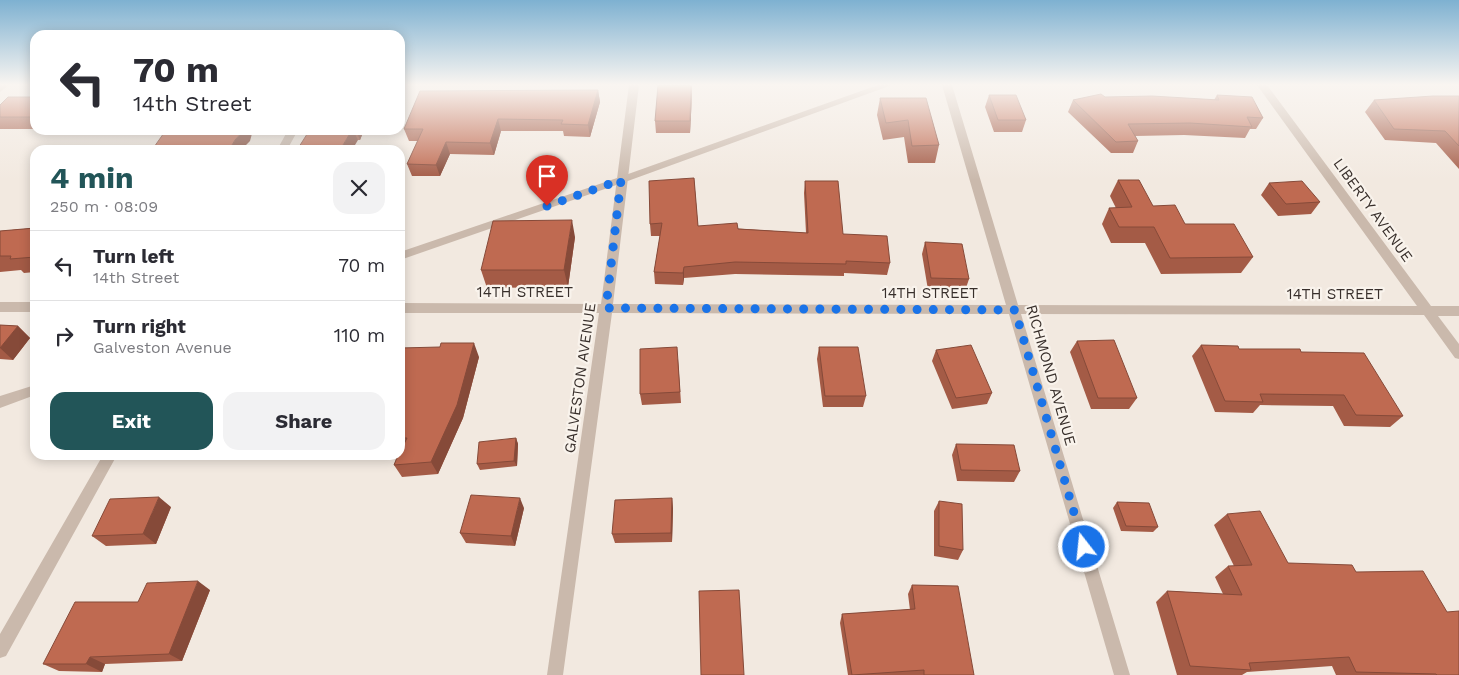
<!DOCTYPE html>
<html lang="en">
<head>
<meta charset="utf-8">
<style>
	body { margin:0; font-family:"Work Sans",sans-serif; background:#f2f2f3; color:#2b2b33; height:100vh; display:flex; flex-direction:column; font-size:19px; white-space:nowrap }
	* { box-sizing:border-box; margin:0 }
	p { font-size:16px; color:#7c7c81 }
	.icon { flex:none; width:28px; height:28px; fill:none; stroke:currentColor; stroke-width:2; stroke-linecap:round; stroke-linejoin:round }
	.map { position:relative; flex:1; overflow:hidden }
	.drawer { position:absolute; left:30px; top:145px; width:375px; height:315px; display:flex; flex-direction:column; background:#fff; border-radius:15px; box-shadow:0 2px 12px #0003 }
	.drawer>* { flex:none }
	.banner { position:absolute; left:30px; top:30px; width:375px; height:105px; border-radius:15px; box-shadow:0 2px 12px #0003; background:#fff; color:#2b2b33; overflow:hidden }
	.pin { position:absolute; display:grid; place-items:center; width:42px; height:42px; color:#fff; margin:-51px -21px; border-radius:50% 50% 50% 0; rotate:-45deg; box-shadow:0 0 5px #0007 }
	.pin .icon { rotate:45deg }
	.me { position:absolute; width:55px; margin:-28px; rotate:344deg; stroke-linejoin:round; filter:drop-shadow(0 0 4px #0008) }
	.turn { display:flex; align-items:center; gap:18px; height:105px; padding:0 20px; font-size:22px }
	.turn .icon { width:65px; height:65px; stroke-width:2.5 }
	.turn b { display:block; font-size:35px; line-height:42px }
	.round { display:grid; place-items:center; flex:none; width:52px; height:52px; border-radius:15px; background:#f2f2f3 }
	.headline { display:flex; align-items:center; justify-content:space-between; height:85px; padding:0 20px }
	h1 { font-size:30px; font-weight:700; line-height:38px; color:#225558 }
	.primary-button { display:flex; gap:10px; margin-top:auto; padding:10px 20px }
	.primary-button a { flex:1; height:58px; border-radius:15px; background:#225558; color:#fff; font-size:20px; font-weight:700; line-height:58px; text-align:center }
	.primary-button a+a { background:#f2f2f3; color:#2b2b33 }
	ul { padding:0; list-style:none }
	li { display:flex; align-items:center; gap:15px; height:70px; padding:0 20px; border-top:1px solid #e1e1e2 }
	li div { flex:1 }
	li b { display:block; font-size:19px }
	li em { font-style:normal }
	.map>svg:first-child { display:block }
</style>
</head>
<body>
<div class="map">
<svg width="1459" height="675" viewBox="0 0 1459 675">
	<rect width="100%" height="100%" fill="#f2e9e0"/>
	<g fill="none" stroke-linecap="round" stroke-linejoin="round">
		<path fill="#cab9ac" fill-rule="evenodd" d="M0,85H9L0,92Z
			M629,85H639L613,304L1006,305L942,85H952L1018,305L1417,306L1257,85H1267L1431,306H1459V316H1438L1459,344V359L1455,358L1424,315L1021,314L1130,675H1114L1009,314L612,313L563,675H547L599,313H400V303L601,304Z
			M288,130H298L287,150H277Z
			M0,302H35V312H0Z
			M103,455H117L6,656L0,658V634Z"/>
		<path fill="#cab9ac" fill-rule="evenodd" d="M878,85H892L625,182L400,260V252L617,178Z
			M35,385V395L0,408V396Z"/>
	</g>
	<path fill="#a45b46" d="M692,85V96L690,133H656L655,121Z
		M598,90L600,102L590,137L564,136L563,131H501L494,155L450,154L440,176H412L407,164L418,141H409L404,129Z
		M989,95L1026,120L1022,132H994L985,107Z
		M1217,95L1263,118L1256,129H1250L1245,138L1184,135L1135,136L1138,141L1133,153H1111L1068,112L1073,100L1105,97L1214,100Z
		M1459,96V169L1436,143L1385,140L1365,112L1374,100Z
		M35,97V129H0V117Z
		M880,98L939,145L935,163H908L904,137L883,140L877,115Z
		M325,130H364L360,140H358L325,131Z
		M694,178L698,226L806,233L804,193L805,181L843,234L890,263L887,275L844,273V276L735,274L684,278L683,285L655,284L654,272L660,236H651L650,224Z
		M1118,180L1153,206L1185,224L1253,257L1241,273L1161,274L1145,243H1111L1102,224L1109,208H1116L1110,196Z
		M1269,183L1320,202L1311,214L1278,216L1261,195Z
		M35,228V272L24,273L21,270L0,272V231Z
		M575,237L568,287L487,288L481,270Z
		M925,242L969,279L965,291L928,290L922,254Z
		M0,325L18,326L30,338L13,360L0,359Z
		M1077,341L1137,398L1129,409H1091L1070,352Z
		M1201,345L1239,349L1301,352L1403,416L1390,427L1344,426L1333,406L1260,405L1253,413L1215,412L1192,356Z
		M819,347L866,396L863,407H823L817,359Z
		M400,348L479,357L463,418L438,474L402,477L394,465L400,451Z
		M936,350L992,393L987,404L952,409L932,361Z
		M678,359L681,403L642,405L640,394Z
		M516,438L518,444L517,466L480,470L477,464Z
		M956,444L1020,471L1014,482L957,481L952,455Z
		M672,498L673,509L672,542L615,543L612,534Z
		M939,501L963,550L958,560L934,556V511Z
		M1117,502L1158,527L1153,532L1121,531L1113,508Z
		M171,507L156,544L106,546L92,536Z
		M524,508L515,546L466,543L460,533Z
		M1227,514L1288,563L1356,572L1459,675H1336L1332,666L1247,672L1242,675H1177L1156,602L1167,591L1223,594L1215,577L1228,566H1234L1214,525Z
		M912,585L974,675H848L840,623L842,614L910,610L908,594Z
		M210,590L182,661L105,664L102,672L59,671L43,664L138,602Z"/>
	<path fill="#864a39" d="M692,85V96L690,133V121Z
		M598,90L600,102L590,137L588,125Z
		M498,119L501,131L494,155L490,143Z
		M244,130H253L250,141L241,150H229L235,140Z
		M352,130H353L358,140L352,150H340Z
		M356,130H364L360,140Z
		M446,142L450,154L440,176L436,165Z
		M572,220L575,237L568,287L564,270Z
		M684,267V278L683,285V273Z
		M18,326L30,338L13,360L0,348Z
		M474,343L479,357L463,418L438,474L431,462Z
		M516,438L518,444L517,466L514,461Z
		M159,497L171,507L156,544L143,534Z
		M520,498L524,508L515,546L511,536Z
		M672,498L673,509L672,542L671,533Z
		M198,581L210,590L182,661L169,654Z
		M90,657L105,664L102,672L86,664Z"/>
	<path fill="#bf6a51" stroke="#864a39" d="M658,85H691L690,121H655Z
		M598,90L588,125L561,124L563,120L498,119L490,143L446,142L436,165L407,164L423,129H404L420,91Z
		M1101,94L1105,97L1152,96L1219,100L1217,95L1252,97L1263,118L1247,117L1252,127L1190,123L1128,124L1138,141L1116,142L1073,100Z
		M989,95H1016L1026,120H998Z
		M1433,96H1459V146L1445,131L1394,129L1374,100Z
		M8,97H35V117H0V105Z
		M880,98H926L939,145L912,146L908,120L886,123Z
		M166,130H244L235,140L229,150H152Z
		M325,130H352L340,150H297L309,131H325Z
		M694,178L698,226L737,223L738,229L808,233L805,181H838L843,234L887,236L890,263L846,261V264L735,262L684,267L683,273L654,272L662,223L650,224L649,181Z
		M1118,180H1139L1153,206L1175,205L1185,224H1234L1253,257L1170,258L1154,227H1119L1109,208L1132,207Z
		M1302,181L1320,202L1286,204L1269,183Z
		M572,220L564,270H481L493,221Z
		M35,228V257L10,259L11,256H0V231Z
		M925,242L962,244L969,279L931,278Z
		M0,325L18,326L0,348Z
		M1114,340L1137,398H1098L1077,341Z
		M441,343H474L457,405L431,462L394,465L398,455H400V452L407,438H400V348L440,347Z
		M971,345L992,393L956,398L936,350Z
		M1201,345L1238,346L1239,349H1300L1301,352L1364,353L1403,416L1356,415L1344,395L1260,394L1263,402L1225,401Z
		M677,347L680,392L640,394V349Z
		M819,347H858L866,396H825Z
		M516,438L514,461L477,464L479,442Z
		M956,444L1014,445L1020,471L961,470Z
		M471,495L520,498L511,536L460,533Z
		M159,497L143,534L92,536L110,499Z
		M672,498L671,533L612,534L615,500Z
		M939,501L962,504L963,550L939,546Z
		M1117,502L1149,503L1158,527L1126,526Z
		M1260,511L1288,563L1352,565L1356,572L1423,571L1447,612L1459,611V675H1437L1436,674L1356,672L1349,657L1249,663L1251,670L1190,666L1167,591L1242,595L1228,566L1252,565L1227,514Z
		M198,581L169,654L90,657L86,664H43L75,602H138L147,583Z
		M912,585L958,586L974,675H924V670L852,675L842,614L915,609Z
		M739,590L744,675H701L699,591Z"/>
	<linearGradient id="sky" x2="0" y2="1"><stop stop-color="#7eb1d1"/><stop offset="0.47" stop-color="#f9f5f1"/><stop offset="1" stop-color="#f9f5f1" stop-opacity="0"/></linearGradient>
	<rect width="1459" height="180" fill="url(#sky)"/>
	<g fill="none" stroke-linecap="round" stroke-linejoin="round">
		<path stroke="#1a73e8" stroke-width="9" stroke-dasharray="0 16.2" d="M547,206L621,180L606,308L1015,310L1084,547"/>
	</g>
	<g text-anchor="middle" stroke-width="4.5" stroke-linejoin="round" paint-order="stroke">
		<g font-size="15" fill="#382f2b" stroke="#f9f3ec">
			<text transform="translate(1373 210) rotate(54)" y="5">LIBERTY AVENUE</text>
			<text x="525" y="297">14TH STREET</text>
			<text x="930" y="298">14TH STREET</text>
			<text x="1335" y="299">14TH STREET</text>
			<text transform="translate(1051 375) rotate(74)" y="5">RICHMOND AVENUE</text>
			<text transform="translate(580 378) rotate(-82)" y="5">GALVESTON AVENUE</text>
		</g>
	</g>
</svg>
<div class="pin" style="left:547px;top:206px;background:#d93025"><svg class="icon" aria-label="arrive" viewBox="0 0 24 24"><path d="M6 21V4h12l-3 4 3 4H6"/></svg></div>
<svg class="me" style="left:1084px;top:547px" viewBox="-20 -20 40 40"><circle r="17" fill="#1a73e8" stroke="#fff" stroke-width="3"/><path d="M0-11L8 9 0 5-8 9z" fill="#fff"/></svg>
<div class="banner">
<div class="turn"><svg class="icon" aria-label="left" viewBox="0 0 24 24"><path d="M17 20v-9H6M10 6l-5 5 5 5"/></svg><div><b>70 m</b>14th Street</div></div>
</div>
<section class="drawer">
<div class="headline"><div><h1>4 min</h1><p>250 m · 08:09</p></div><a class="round"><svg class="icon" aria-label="close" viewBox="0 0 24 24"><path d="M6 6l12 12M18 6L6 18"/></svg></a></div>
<ul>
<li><svg class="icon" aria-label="left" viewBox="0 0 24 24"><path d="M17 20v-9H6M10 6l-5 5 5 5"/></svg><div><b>Turn left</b><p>14th Street</p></div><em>70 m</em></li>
<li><svg class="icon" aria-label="right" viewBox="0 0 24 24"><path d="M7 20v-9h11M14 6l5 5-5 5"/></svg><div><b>Turn right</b><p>Galveston Avenue</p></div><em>110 m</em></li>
</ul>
<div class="primary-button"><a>Exit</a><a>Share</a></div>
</section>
</div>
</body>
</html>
